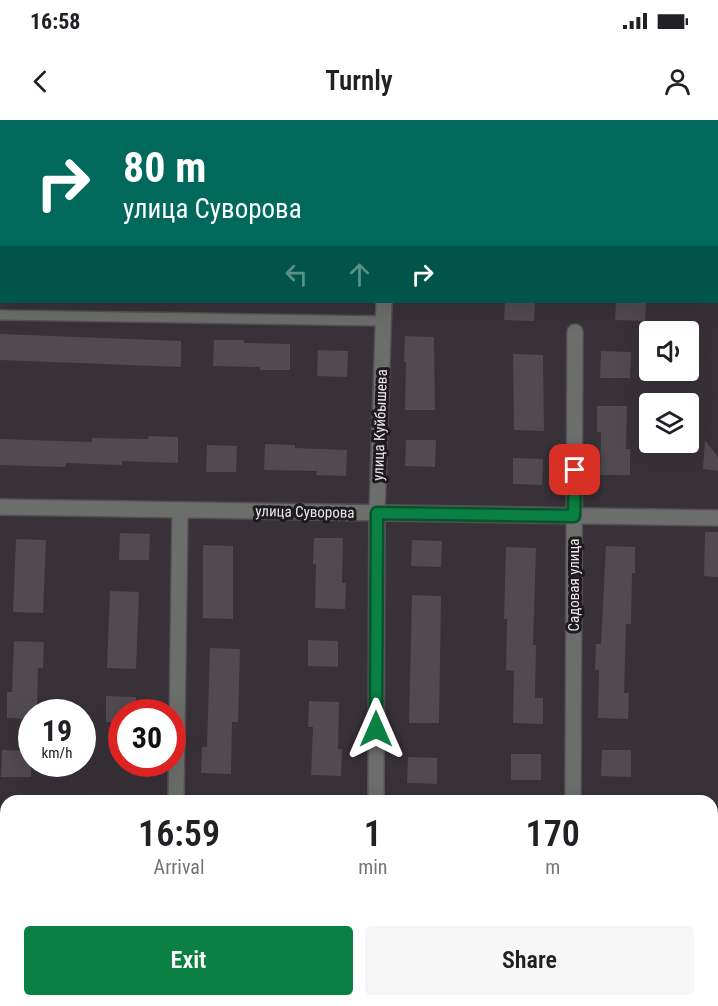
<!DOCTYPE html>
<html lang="en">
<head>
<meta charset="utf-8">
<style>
	body { margin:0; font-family:"Roboto Condensed",sans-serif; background:#f6f6f6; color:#202124; height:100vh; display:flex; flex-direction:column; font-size:22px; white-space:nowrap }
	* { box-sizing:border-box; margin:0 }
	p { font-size:20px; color:#757577 }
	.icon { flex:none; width:33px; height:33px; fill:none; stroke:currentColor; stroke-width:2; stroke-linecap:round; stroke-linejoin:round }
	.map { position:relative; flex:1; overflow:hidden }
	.details { position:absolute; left:0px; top:675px; width:718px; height:212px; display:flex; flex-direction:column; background:#fff; border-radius:18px 18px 0 0; box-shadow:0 6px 24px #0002 }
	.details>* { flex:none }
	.banner { position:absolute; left:0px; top:0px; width:718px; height:183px; box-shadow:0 6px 24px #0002; background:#00695c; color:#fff; overflow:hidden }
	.fabs { position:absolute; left:639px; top:201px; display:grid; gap:12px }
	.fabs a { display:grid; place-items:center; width:60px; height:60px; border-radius:6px; background:#fff; box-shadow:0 6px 24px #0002; font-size:30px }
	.speed { position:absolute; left:18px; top:579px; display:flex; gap:12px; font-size:30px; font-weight:700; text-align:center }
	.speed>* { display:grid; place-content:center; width:78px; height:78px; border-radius:50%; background:#fff; box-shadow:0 6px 24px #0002; line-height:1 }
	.speed small { font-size:15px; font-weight:400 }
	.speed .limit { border:9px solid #d22; background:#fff; color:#111 }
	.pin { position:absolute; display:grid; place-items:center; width:51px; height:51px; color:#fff; margin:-26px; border-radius:12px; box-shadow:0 3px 9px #0006 }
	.me { position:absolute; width:66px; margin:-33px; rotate:0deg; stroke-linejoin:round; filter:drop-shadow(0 0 4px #0008) }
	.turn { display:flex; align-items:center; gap:21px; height:126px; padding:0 24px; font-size:27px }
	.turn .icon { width:78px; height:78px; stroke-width:2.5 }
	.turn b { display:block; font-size:42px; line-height:51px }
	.lanes { display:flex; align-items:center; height:57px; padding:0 24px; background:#0003; justify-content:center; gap:30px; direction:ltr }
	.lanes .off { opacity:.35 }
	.eta { display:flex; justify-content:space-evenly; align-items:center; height:102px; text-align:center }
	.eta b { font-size:36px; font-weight:600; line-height:42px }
	.action { display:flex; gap:12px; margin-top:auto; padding:12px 24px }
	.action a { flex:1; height:69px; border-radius:6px; background:#0b8043; color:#fff; font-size:24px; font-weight:600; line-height:69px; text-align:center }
	.action a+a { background:#f6f6f6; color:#202124 }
	.status { display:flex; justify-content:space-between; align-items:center; height:42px; padding:0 30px; background:#fff; direction:ltr }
	.status svg { height:16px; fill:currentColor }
	header { display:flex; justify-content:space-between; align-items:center; height:78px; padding:0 24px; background:#fff; font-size:27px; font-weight:600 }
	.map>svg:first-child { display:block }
</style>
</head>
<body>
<div class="status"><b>16:58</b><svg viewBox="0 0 49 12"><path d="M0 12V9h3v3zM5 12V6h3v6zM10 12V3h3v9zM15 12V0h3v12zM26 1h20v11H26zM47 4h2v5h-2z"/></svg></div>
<header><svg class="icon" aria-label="back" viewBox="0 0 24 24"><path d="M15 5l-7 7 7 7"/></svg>Turnly<svg class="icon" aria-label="person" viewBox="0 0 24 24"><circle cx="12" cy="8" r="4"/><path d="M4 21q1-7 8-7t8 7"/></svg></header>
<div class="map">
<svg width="718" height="886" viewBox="0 0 718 886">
	<rect width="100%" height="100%" fill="#383238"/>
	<path fill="#514a50" d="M505,182H535L534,201L504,200Z
		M616,182H646L645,201L615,200Z
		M0,214L181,221V247L0,240Z
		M405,216L434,217L435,290H405L406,242H404Z
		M214,220H244V223L290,224V250H260V247L213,246Z
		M318,230L348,231L347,257L317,256Z
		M601,231L631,232L630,258H600Z
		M513,234L543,235L544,311L514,310Z
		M597,286H627L626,329H630V355H600L601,312H597Z
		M149,316L178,317V343L122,341V345L66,343L65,347L0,345V319L92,322V318L148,319Z
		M406,320H436L435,347L405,346Z
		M705,320L718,337V351L703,349Z
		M265,324L295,325V328L347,330L346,356L316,355L317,351L264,350Z
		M207,325L237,326L236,352H206Z
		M513,338L543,339L542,365L513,364Z
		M705,412H718V457L704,456Z
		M120,413L150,414L149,440H119Z
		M314,418H343L342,463H346L345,489L315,488L316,444H313Z
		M16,419L46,420L43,493L13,492Z
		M412,420L442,421L441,447L411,446Z
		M203,425L233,426V499L203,498Z
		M606,426L635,427V453H632L631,504H626L624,573H629L628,599L598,598L599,550H595L596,524H601Z
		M506,427L536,428L533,525H536L535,578H543V604L513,603L514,551L506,550L507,499H504Z
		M110,471L139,472L136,549L107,548Z
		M412,475L441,476L439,603H409Z
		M308,520L338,521V547L308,546Z
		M14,521L44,522L43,548H38L37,592H32V599L7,598V572H12Z
		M210,528L240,529L238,602H232L231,654L201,653L202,627H207Z
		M106,576L136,577V592H122V602H106Z
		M309,581L339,582L338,629H342L341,656L311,655L313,607H308Z
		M2,630L32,631L31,657H1Z
		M602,630H631V657L601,656Z
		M511,634H541V660H511Z
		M408,637L437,638V664L407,663Z"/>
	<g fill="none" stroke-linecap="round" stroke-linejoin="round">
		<g stroke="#544f54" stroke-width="12">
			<path id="service" d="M0,195L384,201"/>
		</g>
		<g stroke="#544f54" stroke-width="18">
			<path id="minor" d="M409,0L522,2
				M390,2V0
				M717,4H718
				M0,387L718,398
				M176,681L180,390
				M376,681L377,393L384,182
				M573,681L575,212
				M173,886V880
				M375,886V880
				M572,886V880"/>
		</g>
		<use href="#service" stroke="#6b6e6b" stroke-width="9"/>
		<use href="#minor" stroke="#6b6e6b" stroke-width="15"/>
	</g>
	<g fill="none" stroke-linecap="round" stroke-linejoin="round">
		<g stroke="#07532c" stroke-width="15">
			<path id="route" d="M376,609L377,393L574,396L575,350"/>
		</g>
		<use href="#route" stroke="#0b8043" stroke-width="10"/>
	</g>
	<g text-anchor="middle" stroke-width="6" stroke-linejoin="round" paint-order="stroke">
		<g font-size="15" fill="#eae6e9" stroke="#1e1b1e">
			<text transform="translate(380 305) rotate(-88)" y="5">улица Куйбышева</text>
			<text transform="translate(305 392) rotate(1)" y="5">улица Суворова</text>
			<text transform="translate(574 465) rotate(-90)" y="5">Садовая улица</text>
		</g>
	</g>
</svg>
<div class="fabs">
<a><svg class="icon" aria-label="sound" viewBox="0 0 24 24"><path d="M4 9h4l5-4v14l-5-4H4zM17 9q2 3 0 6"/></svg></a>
<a><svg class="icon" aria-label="layers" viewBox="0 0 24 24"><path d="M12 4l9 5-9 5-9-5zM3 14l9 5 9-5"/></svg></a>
</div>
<div class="speed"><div>19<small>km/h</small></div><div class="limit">30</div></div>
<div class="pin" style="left:575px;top:350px;background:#d93025"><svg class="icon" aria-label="arrive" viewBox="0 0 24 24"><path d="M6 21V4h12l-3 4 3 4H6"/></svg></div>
<svg class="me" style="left:376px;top:609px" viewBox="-20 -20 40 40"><path d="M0-17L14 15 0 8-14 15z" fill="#0b8043" stroke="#fff" stroke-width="4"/></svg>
<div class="banner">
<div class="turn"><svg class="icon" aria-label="right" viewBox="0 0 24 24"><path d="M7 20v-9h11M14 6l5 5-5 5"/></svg><div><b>80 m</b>улица Суворова</div></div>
<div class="lanes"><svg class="icon off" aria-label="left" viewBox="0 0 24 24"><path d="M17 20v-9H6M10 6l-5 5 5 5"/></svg><svg class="icon off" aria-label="ahead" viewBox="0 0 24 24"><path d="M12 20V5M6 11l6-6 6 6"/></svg><svg class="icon" aria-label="right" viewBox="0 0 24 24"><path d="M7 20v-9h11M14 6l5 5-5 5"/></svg></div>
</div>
<section class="details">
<div class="eta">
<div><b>16:59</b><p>Arrival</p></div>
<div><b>1</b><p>min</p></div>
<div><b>170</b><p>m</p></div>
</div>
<div class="action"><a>Exit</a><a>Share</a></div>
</section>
</div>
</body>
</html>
